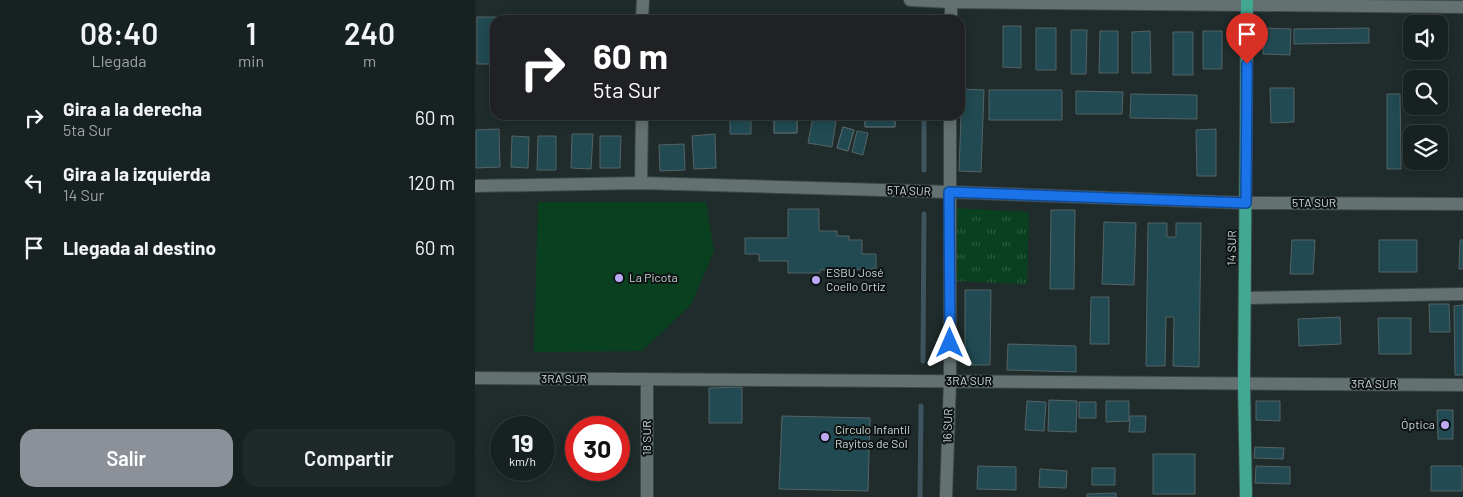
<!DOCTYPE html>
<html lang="es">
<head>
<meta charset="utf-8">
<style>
	body { margin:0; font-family:Barlow,sans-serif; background:#202929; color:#f1f3f6; height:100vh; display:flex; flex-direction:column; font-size:19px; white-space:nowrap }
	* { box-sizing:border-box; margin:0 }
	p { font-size:16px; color:#9ea3a5 }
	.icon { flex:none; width:28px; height:28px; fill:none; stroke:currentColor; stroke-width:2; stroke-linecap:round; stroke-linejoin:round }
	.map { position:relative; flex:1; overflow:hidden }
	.details { display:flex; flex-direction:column; background:#172120; width:475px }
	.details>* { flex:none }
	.hud { position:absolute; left:15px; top:15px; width:475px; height:105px; border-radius:15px; box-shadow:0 2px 12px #0003,0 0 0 1px #363e3e; background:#202124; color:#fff; overflow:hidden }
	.tools { position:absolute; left:928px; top:15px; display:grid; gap:10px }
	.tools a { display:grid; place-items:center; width:45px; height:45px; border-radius:10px; background:#172120; box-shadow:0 2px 12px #0003,0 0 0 1px #363e3e; font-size:25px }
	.speed { position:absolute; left:15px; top:416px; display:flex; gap:10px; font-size:25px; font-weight:700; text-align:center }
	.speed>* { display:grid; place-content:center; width:65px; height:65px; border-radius:50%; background:#172120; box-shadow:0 2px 12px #0003,0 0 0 1px #363e3e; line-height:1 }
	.speed small { font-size:12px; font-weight:400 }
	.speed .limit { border:8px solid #d22; background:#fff; color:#111 }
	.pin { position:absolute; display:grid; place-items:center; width:42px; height:42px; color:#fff; margin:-51px -21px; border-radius:50% 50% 50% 0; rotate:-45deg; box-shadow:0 0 5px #0007 }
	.pin .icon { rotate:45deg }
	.me { position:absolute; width:55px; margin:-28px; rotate:0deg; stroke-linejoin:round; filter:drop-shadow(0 0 4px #0008) }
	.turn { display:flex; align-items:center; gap:18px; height:105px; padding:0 20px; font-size:22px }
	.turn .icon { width:65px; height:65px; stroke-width:2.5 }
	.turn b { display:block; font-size:35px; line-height:42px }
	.eta { display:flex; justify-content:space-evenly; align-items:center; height:85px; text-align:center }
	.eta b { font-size:30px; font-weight:600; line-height:35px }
	.button { display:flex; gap:10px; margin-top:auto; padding:10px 20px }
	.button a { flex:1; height:58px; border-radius:15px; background:#8c9099; color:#fff; font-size:20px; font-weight:600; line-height:58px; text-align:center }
	.button a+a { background:#202929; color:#f1f3f6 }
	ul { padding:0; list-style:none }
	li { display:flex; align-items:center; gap:15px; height:65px; padding:0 20px }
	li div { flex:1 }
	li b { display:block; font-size:19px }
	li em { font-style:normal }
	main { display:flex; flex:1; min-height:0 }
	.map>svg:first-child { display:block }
</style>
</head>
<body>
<main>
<section class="details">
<div class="eta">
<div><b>08:40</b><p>Llegada</p></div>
<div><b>1</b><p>min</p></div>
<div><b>240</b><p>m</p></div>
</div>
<ul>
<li><svg class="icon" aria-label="right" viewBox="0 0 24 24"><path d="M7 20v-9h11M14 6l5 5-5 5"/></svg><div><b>Gira a la derecha</b><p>5ta Sur</p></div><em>60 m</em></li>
<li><svg class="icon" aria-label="left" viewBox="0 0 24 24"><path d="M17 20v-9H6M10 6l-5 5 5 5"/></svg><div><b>Gira a la izquierda</b><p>14 Sur</p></div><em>120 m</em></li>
<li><svg class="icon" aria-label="arrive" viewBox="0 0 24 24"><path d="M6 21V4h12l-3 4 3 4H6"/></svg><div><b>Llegada al destino</b></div><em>60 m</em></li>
</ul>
<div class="button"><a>Salir</a><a>Compartir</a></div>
</section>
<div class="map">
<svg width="988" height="497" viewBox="0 0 988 497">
	<defs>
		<pattern id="grass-tufts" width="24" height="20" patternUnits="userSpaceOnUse" patternTransform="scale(1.25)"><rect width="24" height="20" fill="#094020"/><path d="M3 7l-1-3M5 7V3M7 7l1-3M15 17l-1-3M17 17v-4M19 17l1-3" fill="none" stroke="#2c5b40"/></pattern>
	</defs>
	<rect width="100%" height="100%" fill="#1f2c2b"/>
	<path fill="url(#grass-tufts)" d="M479,208L554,212L552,284L480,281Z"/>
	<path fill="#094020" d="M63,202H231L239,251L216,305L167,351L59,352Z"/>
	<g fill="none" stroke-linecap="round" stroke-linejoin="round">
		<path stroke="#3e545f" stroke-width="5" d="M449,115V170
			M448,361L449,214
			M445,497L446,406"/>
	</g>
	<path fill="#214a52" stroke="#556366" d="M2,17H21L20,64H2Z
		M528,26H546V68L528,67Z
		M561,28H581V70H561Z
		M789,28L816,29L815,55L788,54Z
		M894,28V43L819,44V29Z
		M596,30H612L611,74H596Z
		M625,31H643V73H624Z
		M675,31L676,73H657V32Z
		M728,31H747V69H728Z
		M698,32H718V75H698Z
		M795,88H819V122L796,123Z
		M487,89L509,90L506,172L484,171Z
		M514,90H587V120H514Z
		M601,91L648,92L647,114H601Z
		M656,94L722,95V119L655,118Z
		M912,94H925L926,169H912Z
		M255,115H276V134H255Z
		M299,115H322V133H299Z
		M299,115H322V133H299Z
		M390,115H420V127H390Z
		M390,115H420V127H390Z
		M338,117L361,121L357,147L333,143Z
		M368,127L379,130L373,151L362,148Z
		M368,127L379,130L373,151L362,148Z
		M24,129L25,167L1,168V130Z
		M741,129V176H722L721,130Z
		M382,131L393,133L388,155L377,152Z
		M97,134H118L116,169L96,168Z
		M240,134L241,168L219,169L217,136Z
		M37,136L54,137L53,168L36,167Z
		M63,136H81V170H62Z
		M125,136H146L145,168H125Z
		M209,144L210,170L185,171L184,145Z
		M313,209H344V231H362V236H374V240H387V254H401V269L345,270V273H313V261H284V254H270V238H313Z
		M576,210H600L599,289H575Z
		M629,222L661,223L659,285L627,284Z
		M673,223H692V237H701V223H726L724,367L698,366L699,317H691L690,366H671Z
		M817,240H840L838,274H815Z
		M904,240H942V272H904Z
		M985,240H988V269H984Z
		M490,290H516L515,365H490Z
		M616,297H634V344H615Z
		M954,304H974L975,332H955Z
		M988,305V375H980L979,306Z
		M865,317L866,344L824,346L823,319Z
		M903,318H936V354H904Z
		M533,344L601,346V372L532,370Z
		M267,387V423H234V388Z
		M574,400L602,401L601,432L573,431Z
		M552,401L571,402L569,431L550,430Z
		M631,401H654V421L631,422Z
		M781,401H805V421L781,420Z
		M604,402H621V418H604Z
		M962,410H978V439H963Z
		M307,416L395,418L393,491L304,489Z
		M655,416H671L670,432H654Z
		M780,447L809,448L808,459L779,458Z
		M678,454H720V494H678Z
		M503,466L541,467V490L502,489Z
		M781,466L815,467V484L780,483Z
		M956,466H987V491H956Z
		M617,468H640V485H617Z
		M565,469L592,471L591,488L564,487Z
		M641,493V497H612V494Z"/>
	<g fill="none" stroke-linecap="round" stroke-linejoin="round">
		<g stroke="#3c4747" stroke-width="14">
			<path id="minor" d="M435,0L476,2L988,7
				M167,20L168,0
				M476,20V0
				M166,183L167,115
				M0,186L166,183L475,192L771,203L988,204
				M770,298L988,294
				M0,378L988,385
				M172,497V379
				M471,497L475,381V115"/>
		</g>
		<g stroke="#3c4747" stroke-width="14">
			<path id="major" d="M771,497L769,383L772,0"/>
		</g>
		<use href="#minor" stroke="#637171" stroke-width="12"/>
		<use href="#major" stroke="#43a891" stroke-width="12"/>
	</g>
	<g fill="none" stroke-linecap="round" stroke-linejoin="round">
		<g stroke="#114b97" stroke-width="12">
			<path id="route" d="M475,343L474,192L771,203L772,64"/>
		</g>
		<use href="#route" stroke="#1a73e8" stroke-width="9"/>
	</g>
	<g fill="#bbaaf6" stroke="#0d1313" stroke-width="2">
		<circle cx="144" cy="278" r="5"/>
		<circle cx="341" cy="280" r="5"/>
		<circle cx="970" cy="425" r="5"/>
		<circle cx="350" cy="437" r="5"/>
	</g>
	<g text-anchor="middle" stroke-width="4" stroke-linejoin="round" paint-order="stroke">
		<g font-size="12" fill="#cfd7d7" stroke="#0d1313">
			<text transform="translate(434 191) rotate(2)" y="4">5TA SUR</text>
			<text x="839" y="207">5TA SUR</text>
			<text transform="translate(757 248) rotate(-89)" y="4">14 SUR</text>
			<text x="89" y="383">3RA SUR</text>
			<text x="494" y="385">3RA SUR</text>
			<text x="899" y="388">3RA SUR</text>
			<text transform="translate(473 426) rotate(-88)" y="4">16 SUR</text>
			<text transform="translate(172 438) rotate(-90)" y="4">18 SUR</text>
		</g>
		<g font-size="12" fill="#cfd7d7" stroke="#0d1313" text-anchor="start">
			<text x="351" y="277">ESBU José<tspan x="351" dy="14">Coello Ortiz</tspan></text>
			<text x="154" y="282">La Picota</text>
			<text x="960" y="429" text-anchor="end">Óptica</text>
			<text x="360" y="434">Círculo Infantil<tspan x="360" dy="14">Rayitos de Sol</tspan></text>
		</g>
	</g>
</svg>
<div class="tools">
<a><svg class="icon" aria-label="sound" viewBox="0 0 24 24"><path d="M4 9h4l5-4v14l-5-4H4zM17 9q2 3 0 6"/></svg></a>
<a><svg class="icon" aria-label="search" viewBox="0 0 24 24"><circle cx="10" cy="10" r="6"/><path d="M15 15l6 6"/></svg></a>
<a><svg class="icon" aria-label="layers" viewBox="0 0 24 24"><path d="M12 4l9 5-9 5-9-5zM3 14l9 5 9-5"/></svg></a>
</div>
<div class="speed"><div>19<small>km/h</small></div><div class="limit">30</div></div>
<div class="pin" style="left:772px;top:64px;background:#d93025"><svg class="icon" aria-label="arrive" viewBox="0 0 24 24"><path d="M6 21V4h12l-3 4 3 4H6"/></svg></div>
<svg class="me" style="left:475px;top:343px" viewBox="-20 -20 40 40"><path d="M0-17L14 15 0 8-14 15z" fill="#1a73e8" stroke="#fff" stroke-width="4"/></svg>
<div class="hud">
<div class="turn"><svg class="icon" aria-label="right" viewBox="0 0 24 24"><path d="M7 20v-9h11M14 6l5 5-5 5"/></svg><div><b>60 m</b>5ta Sur</div></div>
</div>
</div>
</main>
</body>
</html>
